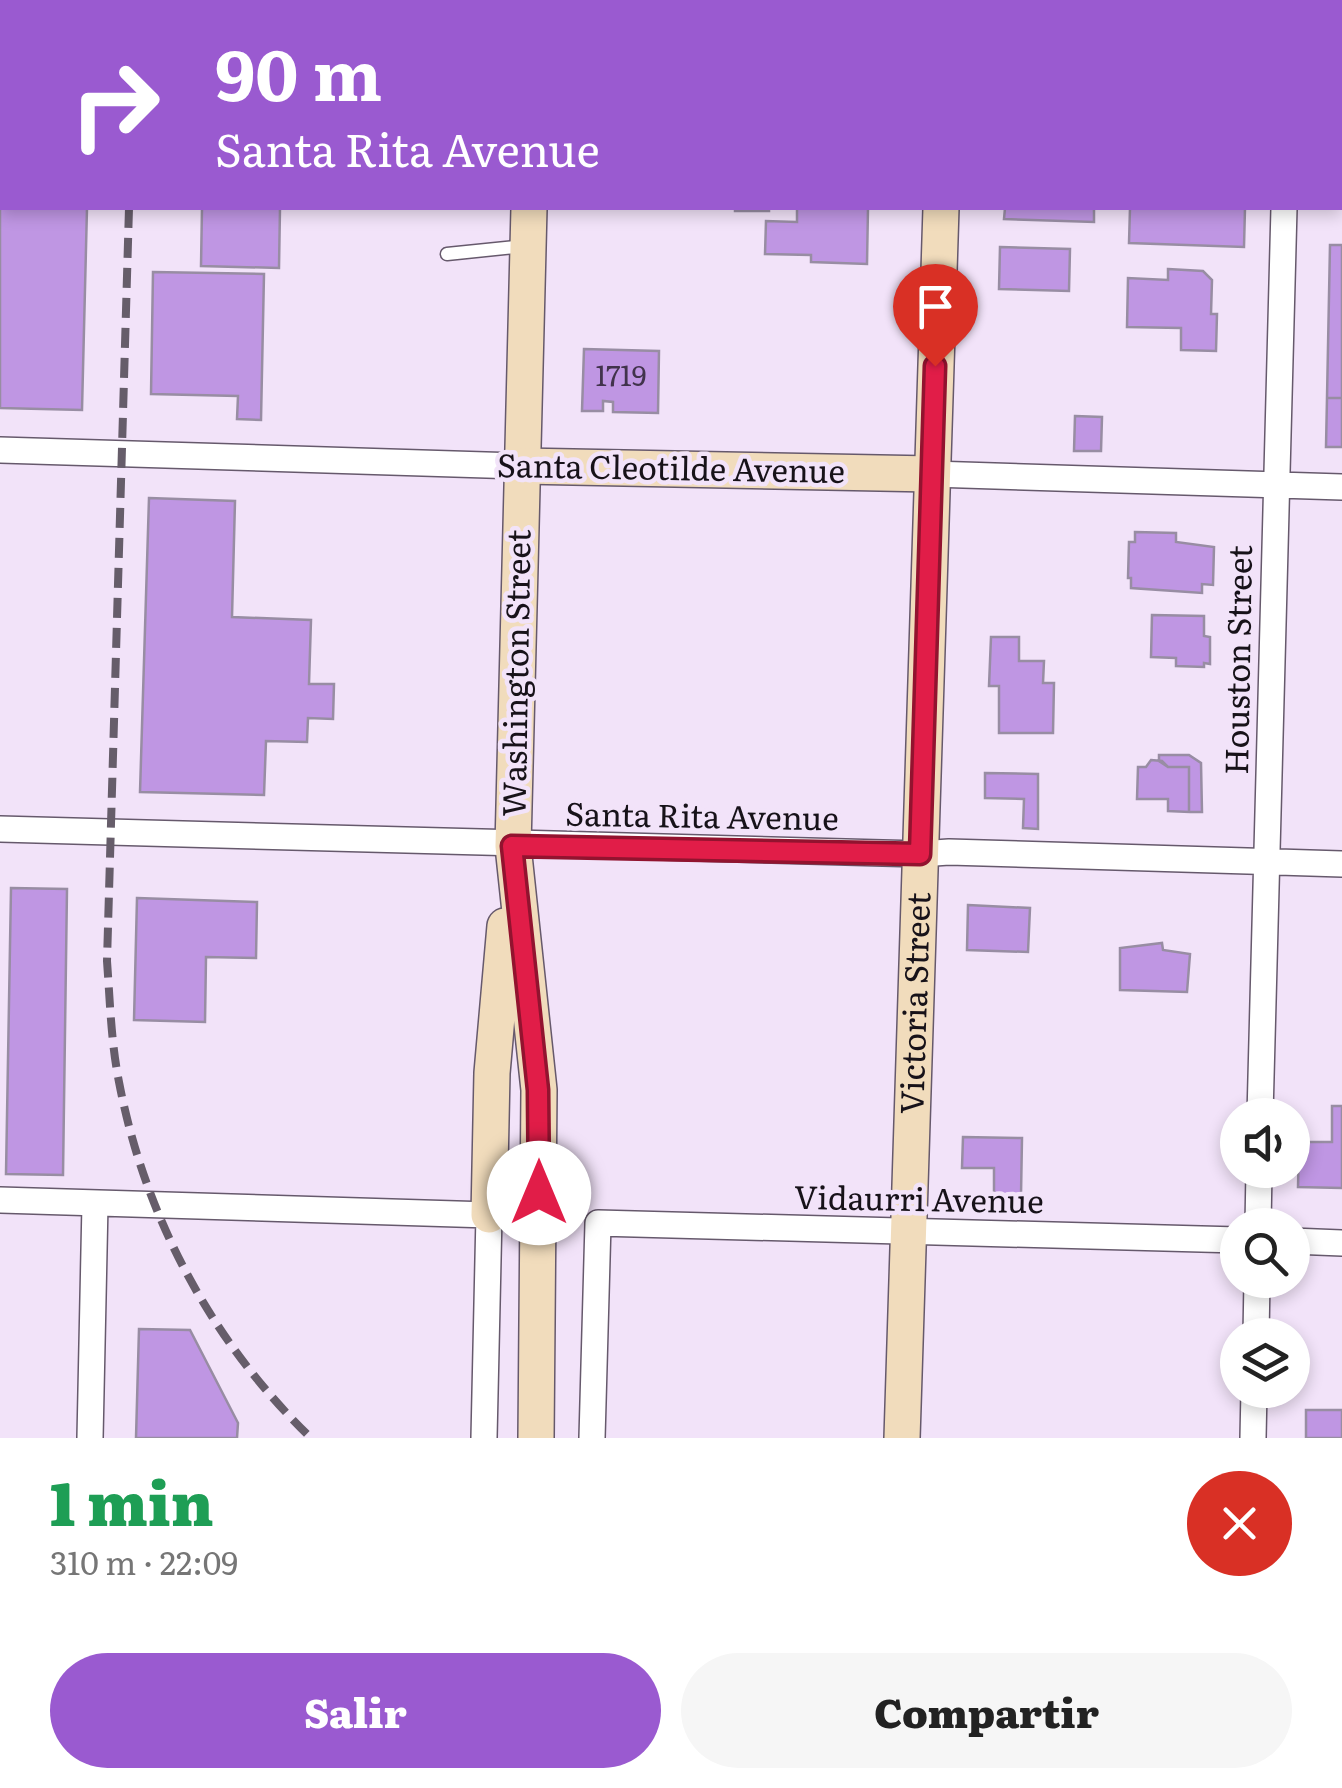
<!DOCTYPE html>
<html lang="es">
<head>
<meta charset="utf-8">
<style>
	body { margin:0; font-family:Literata,serif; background:#f6f6f6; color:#222; height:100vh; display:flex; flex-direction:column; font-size:38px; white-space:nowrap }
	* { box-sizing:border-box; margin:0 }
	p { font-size:32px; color:#767676 }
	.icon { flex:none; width:55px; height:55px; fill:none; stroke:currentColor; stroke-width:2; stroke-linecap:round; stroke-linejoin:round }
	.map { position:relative; height:1438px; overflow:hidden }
	.side { display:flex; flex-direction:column; background:#fff; flex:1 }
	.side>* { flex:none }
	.banner { position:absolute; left:0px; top:0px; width:1342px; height:210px; box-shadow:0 5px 15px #0003; background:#9a5ad0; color:#fff; overflow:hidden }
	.controls { position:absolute; left:1220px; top:1098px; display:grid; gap:20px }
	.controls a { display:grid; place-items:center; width:90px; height:90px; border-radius:50%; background:#fff; box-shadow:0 5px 15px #0003; font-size:50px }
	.pin { position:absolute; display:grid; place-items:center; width:85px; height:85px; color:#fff; margin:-102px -42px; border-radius:50% 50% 50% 0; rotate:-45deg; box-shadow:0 0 10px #0007 }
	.pin .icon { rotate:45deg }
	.me { position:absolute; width:110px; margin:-55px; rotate:0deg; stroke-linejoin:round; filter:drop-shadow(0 0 8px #0008) }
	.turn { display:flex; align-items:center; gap:35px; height:210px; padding:0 50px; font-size:45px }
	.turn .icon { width:130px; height:130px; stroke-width:2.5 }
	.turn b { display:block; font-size:70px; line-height:85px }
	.round { display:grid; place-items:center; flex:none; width:105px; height:105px; border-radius:52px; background:#f6f6f6 }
	.headline { display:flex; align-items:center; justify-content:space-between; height:170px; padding:0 50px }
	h1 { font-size:60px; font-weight:800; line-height:75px; color:#1e9e55 }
	.button { display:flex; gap:20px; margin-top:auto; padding:20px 50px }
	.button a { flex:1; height:115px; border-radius:60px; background:#9a5ad0; color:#fff; font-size:40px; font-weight:800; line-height:115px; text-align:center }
	.button a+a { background:#f6f6f6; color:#222 }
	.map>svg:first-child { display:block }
</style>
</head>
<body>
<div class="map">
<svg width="1342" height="1438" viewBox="0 0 1342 1438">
	<rect width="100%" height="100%" fill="#f2e3f9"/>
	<path fill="#bf96e3" stroke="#988da3" stroke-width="2.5" d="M19,0H84L19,2Z
		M1030,0H1102L1030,2Z
		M1118,0L1162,1V2H1118Z
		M0,110L2,208H87L82,410L0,408Z
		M202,208H280L279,268L201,266Z
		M735,208H769V211H735Z
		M797,208H868L867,264L811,262V255L765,254L766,221L797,222Z
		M1005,208H1094V222L1004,219Z
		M1130,208H1245L1244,247L1129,243Z
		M1330,245H1342V398H1327Z
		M1000,247L1070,249L1069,291L999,289Z
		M1168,269L1203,271L1212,280L1211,314H1217L1216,351L1181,350V328L1127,327L1128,278L1168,280Z
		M153,272L264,274L261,420L237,419L238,396L151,394Z
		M584,349L659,351L658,413L613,412V402L603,401V411H582Z
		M1327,398H1342V447H1326Z
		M1075,416L1102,417L1101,451H1074Z
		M149,498L235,501L232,617L311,620L309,684H334L333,719L308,718L307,742L266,741L264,795L140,792Z
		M1135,532L1176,533V542L1214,547L1213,585L1202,584V593L1131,588V578H1128L1129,542H1135Z
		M1152,615L1204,616V636L1210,637V664L1204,663V667L1176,666V658L1151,657Z
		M991,637H1019V661H1044L1043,683H1054L1053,733H999V686H989Z
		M1159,755H1189L1201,763L1202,812H1189V767H1168L1159,761Z
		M1151,760L1162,761L1168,767H1189V812L1168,811V799H1137L1138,767H1146Z
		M985,773L1038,774V829L1023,828L1024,799L985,798Z
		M11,888L67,889L63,1175L6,1174Z
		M137,898L257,902L256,958L206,957L205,1022L134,1020Z
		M968,905L1030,908L1028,952L967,950Z
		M1162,943L1163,950L1190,954L1187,992L1120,990V948Z
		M1332,1106H1342V1188L1298,1187L1299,1142H1332Z
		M963,1137L1022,1138L1021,1195H994V1168H962Z
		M139,1329L190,1330L238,1423L237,1438H136Z
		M1306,1410H1342V1438H1306Z"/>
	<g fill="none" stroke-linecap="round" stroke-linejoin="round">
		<g stroke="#66596c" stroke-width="15">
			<path id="lane" d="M447,254L524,246"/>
		</g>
		<g stroke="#66596c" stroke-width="28">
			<path id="street" d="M1289,2V0
				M0,70H2
				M1340,98H1342
				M0,450L522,466
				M932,474L1342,487
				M0,829L920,854L949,852L1342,864
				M1260,1115L1284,208
				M0,1200L489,1215L484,1438
				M1258,1225L1259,1170
				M1292,1241L1342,1243
				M1256,1335L1257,1280
				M90,1438L95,1204
				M592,1438L598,1223L1238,1240
				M1253,1438L1254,1390"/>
		</g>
		<g stroke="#66596c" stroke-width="38">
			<g id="secondary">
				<path d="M538,2V0"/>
				<path d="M947,2V0"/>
				<path d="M529,208L513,846L539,1090L536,1438"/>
				<path d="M522,466L932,474"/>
				<path d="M489,1215L492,1073L505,926"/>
				<path id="s1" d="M902,1438L941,208"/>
			</g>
		</g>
		<path stroke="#837987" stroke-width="5" stroke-dasharray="2.5 8" stroke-linecap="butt" d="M1340,46L1342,44"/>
		<use href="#lane" stroke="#fff" stroke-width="12"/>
		<use href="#street" stroke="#fff" stroke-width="25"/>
		<use href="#secondary" stroke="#f1dcbc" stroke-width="35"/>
		<path stroke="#665d6a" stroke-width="8" stroke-dasharray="20 10" stroke-linecap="butt" d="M135,2V0
			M129,208L107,961C110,1001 111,1042 119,1082C145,1218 212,1342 311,1438"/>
	</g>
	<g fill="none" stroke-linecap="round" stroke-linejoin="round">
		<g stroke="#92132f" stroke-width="25">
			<path id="route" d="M539,1193L538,1090L512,846L920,854L935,366"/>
		</g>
		<use href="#route" stroke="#e11d48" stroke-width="18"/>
	</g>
	<g text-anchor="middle" stroke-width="9" stroke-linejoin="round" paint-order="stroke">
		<g font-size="28" fill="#41334c">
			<text x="621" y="386">1719</text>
		</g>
		<g font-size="32" fill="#171219" stroke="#f2e3f9">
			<text transform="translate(671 469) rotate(1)" y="11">Santa Cleotilde Avenue</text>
			<text transform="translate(1239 660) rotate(-89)" y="11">Houston Street</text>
			<text transform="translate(517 673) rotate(-89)" y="11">Washington Street</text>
			<text transform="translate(702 817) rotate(1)" y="11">Santa Rita Avenue</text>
			<text dy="11" stroke="none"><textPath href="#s1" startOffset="435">Victoria Street</textPath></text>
			<text transform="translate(919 1200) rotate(1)" y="11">Vidaurri Avenue</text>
		</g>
	</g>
</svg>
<div class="controls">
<a><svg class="icon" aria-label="sound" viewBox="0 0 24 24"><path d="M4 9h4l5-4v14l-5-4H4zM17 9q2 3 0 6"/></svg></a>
<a><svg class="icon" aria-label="search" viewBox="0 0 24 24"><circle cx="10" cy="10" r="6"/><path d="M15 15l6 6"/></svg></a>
<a><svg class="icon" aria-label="layers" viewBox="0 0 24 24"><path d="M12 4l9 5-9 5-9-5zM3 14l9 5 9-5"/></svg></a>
</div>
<div class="pin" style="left:935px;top:366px;background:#d93025"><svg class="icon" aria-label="arrive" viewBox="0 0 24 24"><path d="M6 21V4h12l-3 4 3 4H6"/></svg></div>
<svg class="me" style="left:539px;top:1193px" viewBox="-20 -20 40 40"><circle r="19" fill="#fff"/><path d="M0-13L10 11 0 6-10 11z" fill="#e11d48"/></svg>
<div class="banner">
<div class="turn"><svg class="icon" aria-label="right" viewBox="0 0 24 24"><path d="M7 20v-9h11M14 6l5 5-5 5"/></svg><div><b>90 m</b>Santa Rita Avenue</div></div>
</div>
</div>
<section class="side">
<div class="headline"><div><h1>1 min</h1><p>310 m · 22:09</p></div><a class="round" style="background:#d93025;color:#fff"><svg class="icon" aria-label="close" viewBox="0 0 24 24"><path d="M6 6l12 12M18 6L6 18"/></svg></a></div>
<div class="button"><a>Salir</a><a>Compartir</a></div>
</section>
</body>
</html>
